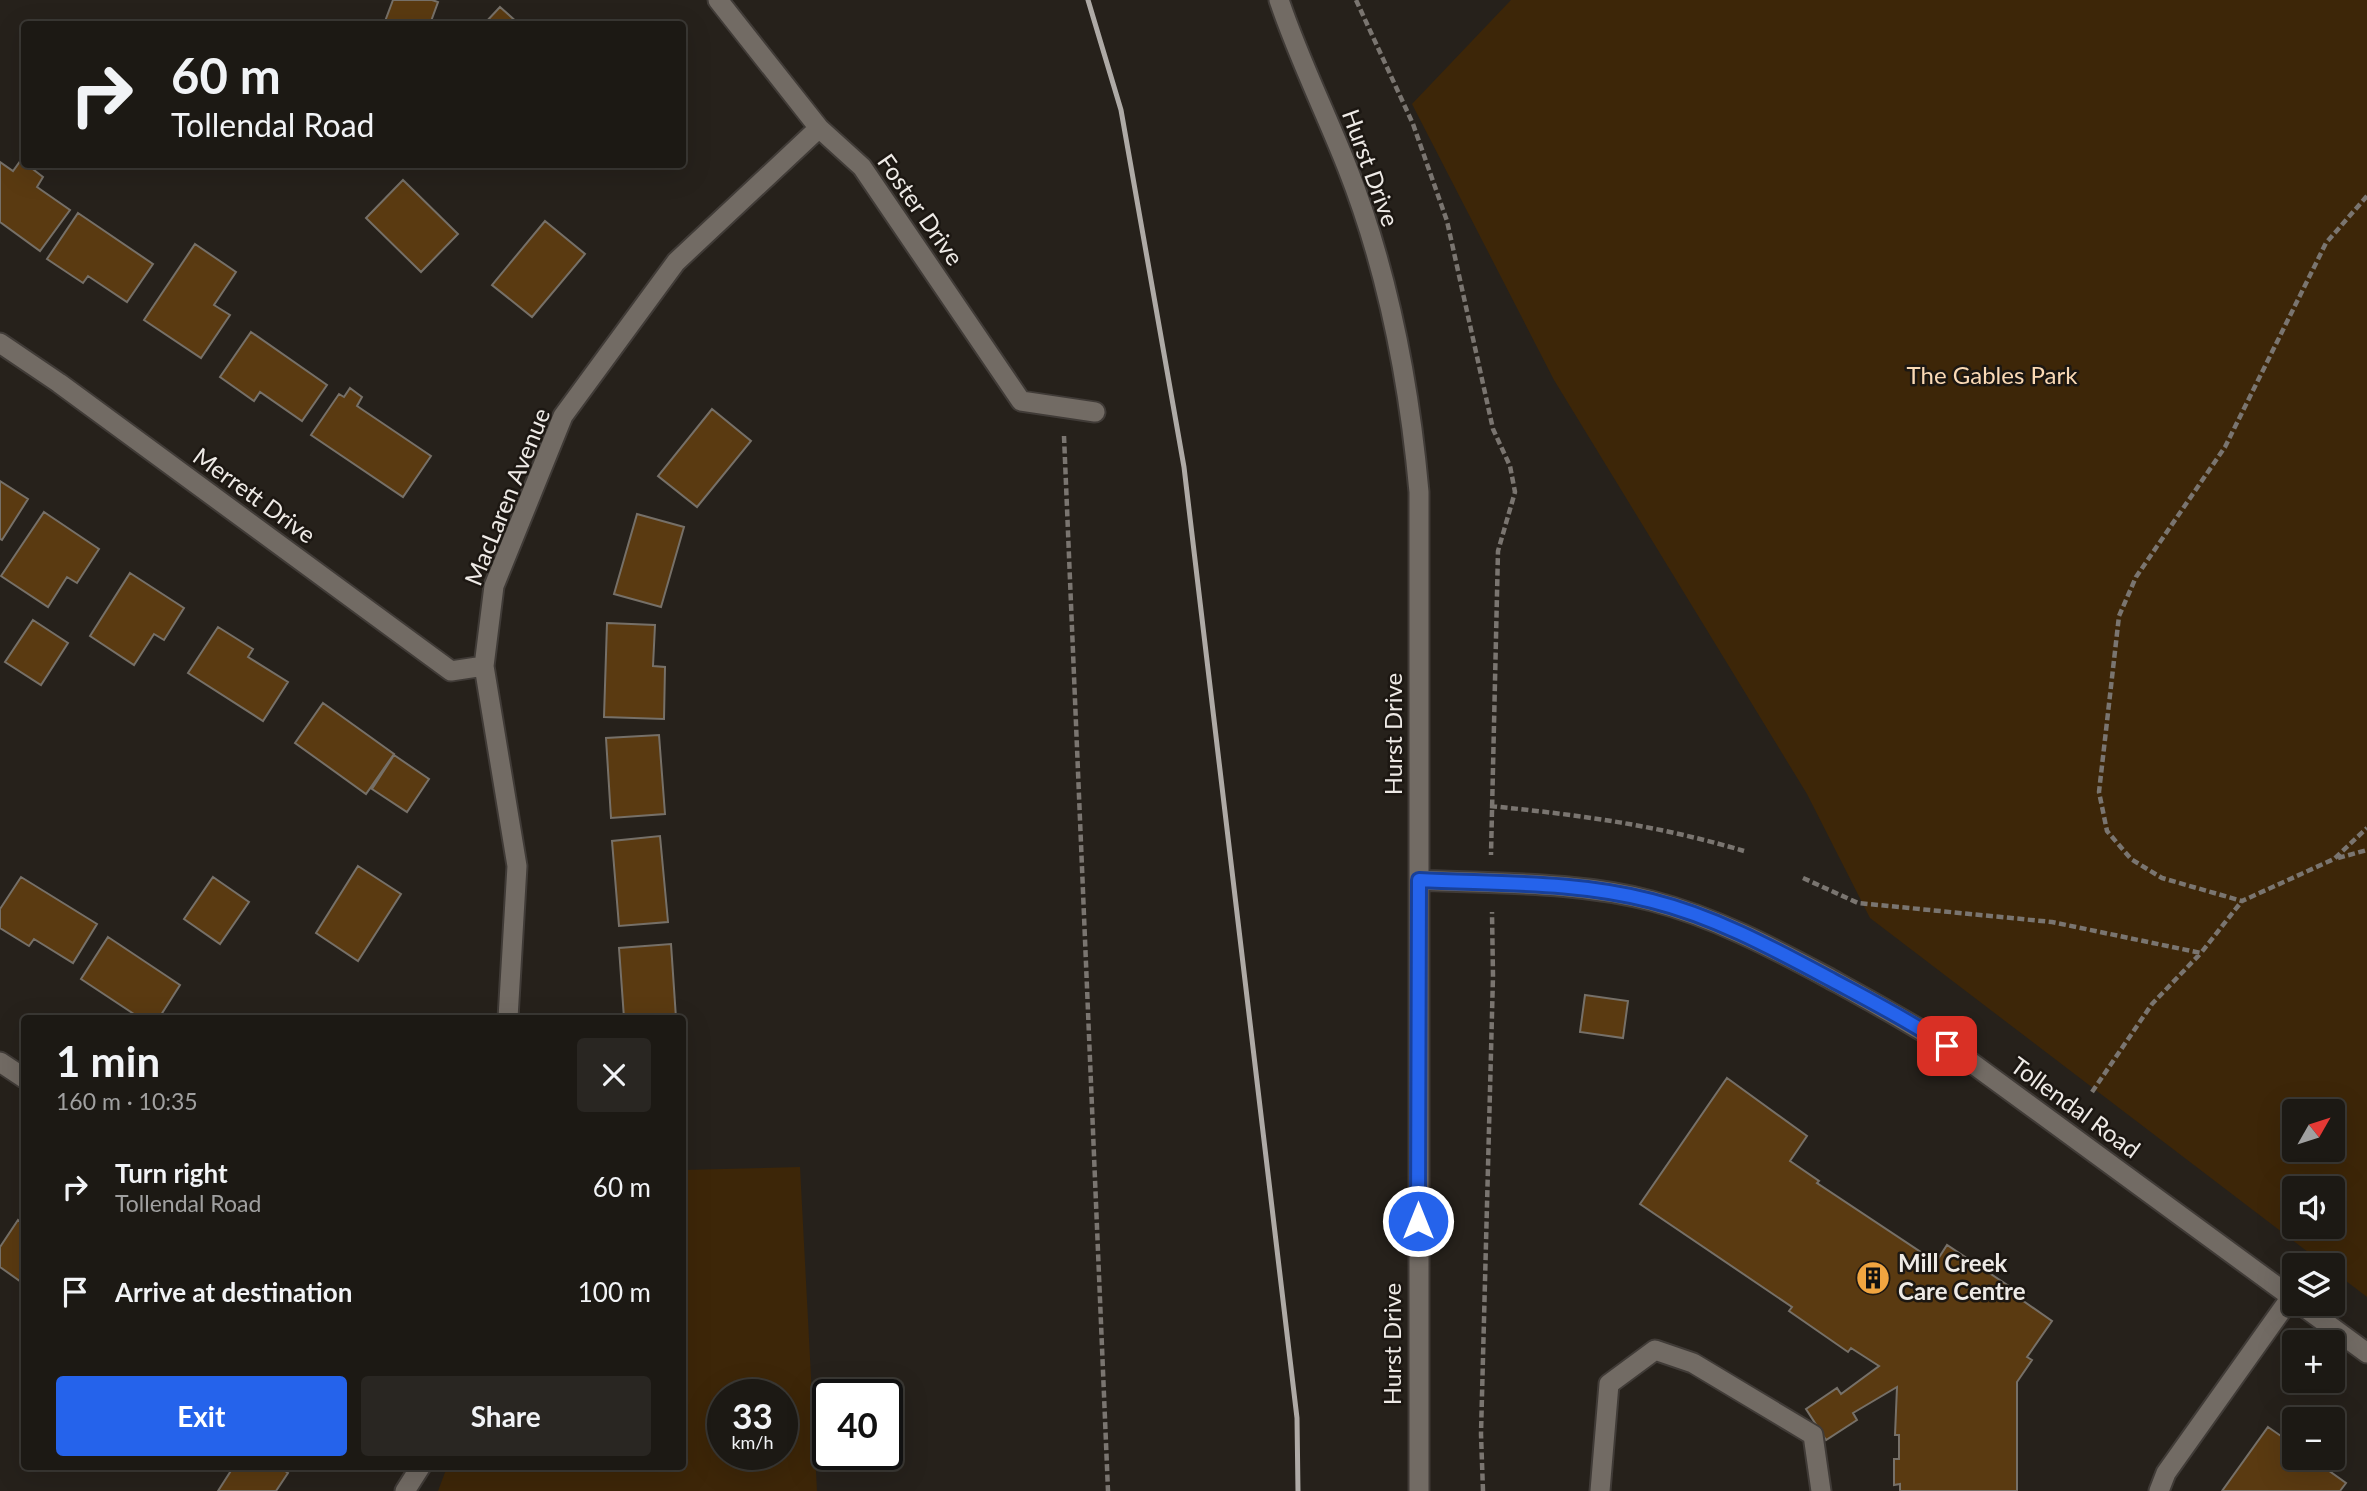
<!DOCTYPE html>
<html lang="en">
<head>
<meta charset="utf-8">
<style>
	body { margin:0; font-family:Lato,sans-serif; background:#292622; color:#f1f3f6; height:100vh; display:flex; flex-direction:column; font-size:26px; white-space:nowrap }
	* { box-sizing:border-box; margin:0 }
	p { font-size:23px; color:#a0a0a0 }
	.icon { flex:none; width:38px; height:38px; fill:none; stroke:currentColor; stroke-width:2; stroke-linecap:round; stroke-linejoin:round }
	.map { position:relative; flex:1; overflow:hidden }
	.drawer { position:absolute; left:21px; top:1015px; width:665px; height:455px; display:flex; flex-direction:column; background:#1c1914; border-radius:7px; box-shadow:0 7px 28px #0002,0 0 0 2px #3a3834 }
	.drawer>* { flex:none }
	.hud { position:absolute; left:21px; top:21px; width:665px; height:147px; border-radius:7px; box-shadow:0 7px 28px #0002,0 0 0 2px #3a3834; background:#1c1914; color:#f1f3f6; overflow:hidden }
	.needle { width:46px; rotate:51deg }
	.controls { position:absolute; left:2282px; top:1099px; display:grid; gap:14px }
	.controls a { display:grid; place-items:center; width:63px; height:63px; border-radius:7px; background:#1c1914; box-shadow:0 7px 28px #0002,0 0 0 2px #3a3834; font-size:35px }
	.speed { position:absolute; left:707px; top:1379px; display:flex; gap:14px; font-size:35px; font-weight:700; text-align:center }
	.speed>* { display:grid; place-content:center; width:91px; height:91px; border-radius:50%; background:#1c1914; box-shadow:0 7px 28px #0002,0 0 0 2px #3a3834; line-height:1 }
	.speed small { font-size:18px; font-weight:400 }
	.speed .limit { border:4px solid #111; border-radius:10px; background:#fff; color:#111 }
	.pin { position:absolute; display:grid; place-items:center; width:60px; height:60px; color:#fff; margin:-30px; border-radius:14px; box-shadow:0 4px 10px #0006 }
	.me { position:absolute; width:77px; margin:-38px; rotate:0deg; stroke-linejoin:round; filter:drop-shadow(0 0 5px #0008) }
	.turn { display:flex; align-items:center; gap:24px; height:147px; padding:0 35px; font-size:32px }
	.turn .icon { width:91px; height:91px; stroke-width:2.5 }
	.turn b { display:block; font-size:49px; line-height:60px }
	.round { display:grid; place-items:center; flex:none; width:74px; height:74px; border-radius:7px; background:#292622 }
	.headline { display:flex; align-items:center; justify-content:space-between; height:119px; padding:0 35px }
	h1 { font-size:42px; font-weight:700; line-height:52px }
	.cta { display:flex; gap:14px; margin-top:auto; padding:14px 35px }
	.cta a { flex:1; height:80px; border-radius:7px; background:#2563eb; color:#fff; font-size:28px; font-weight:700; line-height:80px; text-align:center }
	.cta a+a { background:#292622; color:#f1f3f6 }
	ul { padding:0; list-style:none }
	li { display:flex; align-items:center; gap:21px; height:105px; padding:0 35px }
	li div { flex:1 }
	li b { display:block; font-size:26px }
	li em { font-style:normal }
	.map>svg:first-child { display:block }
</style>
</head>
<body>
<div class="map">
<svg width="2367" height="1491" viewBox="0 0 2367 1491">
	<rect width="100%" height="100%" fill="#26211b"/>
	<path fill="#3d2608" fill-rule="evenodd" d="M1511,0H2367V1297L2333,1271V1265H2325L1870,918L1807,794L1554,380L1412,104ZM2294,1111H2333V1150H2294ZM2294,1188H2333V1227H2294Z
		M800,1167L817,1491H438L447,1467L682,1466L683,1170ZM723,1395H782V1454H723Z"/>
	<path fill="#5a3a11" stroke="#767068" stroke-width="2" d="M393,0H432L438,2L430,24H384Z
		M500,7L519,24H484Z
		M21,160L43,177L37,187L70,210L40,251L0,222V162L13,171Z
		M403,180L458,234L421,272L366,218Z
		M78,213L153,264L127,302L88,276L83,283L47,259Z
		M545,221L585,254L532,317L492,285Z
		M195,244L236,272L214,305L230,315L201,358L144,320Z
		M251,332L327,385L302,421L260,392L254,401L220,377Z
		M350,388L362,397L357,406L431,456L403,497L311,435L339,394L344,397Z
		M712,409L751,441L697,507L658,476Z
		M0,481L28,499L2,540L0,539Z
		M44,512L99,549L77,583L67,577L48,607L1,576Z
		M637,514L684,527L661,607L614,594Z
		M130,573L184,608L164,640L154,634L134,665L90,636Z
		M33,620L68,643L41,685L5,662Z
		M607,623L655,625L653,666L665,667L664,719L604,717Z
		M218,627L253,649L248,657L288,682L263,721L188,673Z
		M323,703L394,754L366,794L295,743Z
		M659,735L665,814L611,818L606,738Z
		M394,755L429,779L407,812L372,789Z
		M660,836L668,922L619,926L612,841Z
		M358,866L401,894L358,961L316,933Z
		M21,877L97,924L73,963L34,939L29,946L0,928V909Z
		M213,877L249,902L220,944L184,919Z
		M108,937L180,985L159,1018H140L81,979Z
		M671,944L676,1018H624L619,948Z
		M1585,995L1628,1001L1623,1038L1580,1032Z
		M1727,1078L1807,1136L1790,1161L1819,1181L1817,1183L1936,1262L1947,1245L2021,1294L2019,1298L2052,1321L2027,1357L2032,1360L2017,1382V1491H1900V1484L1894,1485V1459H1899V1435H1895L1897,1387L1853,1413L1857,1420L1826,1440L1806,1409L1837,1388L1841,1394L1879,1366L1851,1348L1848,1352L1789,1311L1792,1307L1640,1204Z
		M18,1220L24,1225V1284L0,1267V1247Z
		M2268,1427L2294,1445V1458H2311L2346,1483L2340,1491H2222Z
		M234,1466H278L288,1473L276,1491H218Z"/>
	<g fill="none" stroke-linecap="round" stroke-linejoin="round">
		<g stroke="#403b37" stroke-width="23">
			<path id="service" d="M1600,1491L1609,1384L1655,1350L1693,1363L1813,1435L1821,1491
				M2159,1491L2166,1473L2291,1297"/>
		</g>
		<g stroke="#403b37" stroke-width="23">
			<path id="minor" d="M718,0L819,128L862,167L1021,401L1095,412
				M0,343L59,383L451,671L484,666
				M508,1018L517,866L484,666L494,586L563,416L676,262L819,128
				M0,1062L24,1078
				M405,1491L421,1466"/>
		</g>
		<g stroke="#403b37" stroke-width="23">
			<path id="tertiary" d="M1279,0C1298,57 1325,111 1347,167C1388,271 1409,381 1419,492V1491
				M1419,880C1496,884 1577,881 1652,901C1714,917 1771,947 1827,977C1874,1003 1920,1028 1965,1058L2294,1299
				M2300,1304L2367,1353"/>
		</g>
		<path stroke="#7a7570" stroke-width="4.5" stroke-dasharray="7 3.5" stroke-linecap="butt" d="M1356,0L1413,124L1447,221L1493,429L1510,466L1515,492L1498,551L1491,855
			M2367,196L2326,243L2225,447L2136,577L2119,616L2099,792L2107,831L2131,859L2162,878L2242,901L2334,859L2367,828
			M1064,436L1108,1491
			M1490,806C1580,815 1657,825 1744,851
			M2338,858L2367,850
			M1803,878L1858,903L2052,922L2201,953L2242,901
			M2092,1092L2152,1004L2200,954
			M1483,1491L1481,1434L1493,976L1492,912"/>
		<use href="#service" stroke="#726b64" stroke-width="19"/>
		<use href="#minor" stroke="#726b64" stroke-width="19"/>
		<use href="#tertiary" stroke="#726b64" stroke-width="19"/>
		<path stroke="#aeaaa6" stroke-width="5" d="M1088,0L1121,110L1184,467L1297,1418L1298,1491"/>
	</g>
	<g fill="none" stroke-linecap="round" stroke-linejoin="round">
		<g stroke="#184099" stroke-width="18">
			<path id="route" d="M1418,1221L1419,880C1496,884 1577,881 1652,901C1716,917 1774,949 1832,980C1871,1001 1910,1021 1947,1046"/>
		</g>
		<use href="#route" stroke="#2563eb" stroke-width="12"/>
	</g>
	<defs>
		<g id="building-disc" transform="scale(1.75)"><circle r="9.5" fill="#f1a540" stroke="#1c1712"/><path d="M-4-6H4V6H1V3H-1V6H-4ZM-2.5-4.3h1.7v1.8h-1.7ZM.8-4.3h1.7v1.8H.8ZM-2.5-1h1.7V.8h-1.7ZM.8-1h1.7V.8H.8Z" fill="#111"/></g>
	</defs>
	<g fill-rule="evenodd">
		<use href="#building-disc" x="1873" y="1278"/>
	</g>
	<g text-anchor="middle" stroke-width="5" stroke-linejoin="round" paint-order="stroke">
		<g font-size="24" fill="#eeeae6" stroke="#1c1712">
			<text transform="translate(1370 168) rotate(70)" y="8">Hurst Drive</text>
			<text transform="translate(920 210) rotate(55)" y="8">Foster Drive</text>
			<text transform="translate(254 496) rotate(36)" y="8">Merrett Drive</text>
			<text transform="translate(508 497) rotate(-68)" y="8">MacLaren Avenue</text>
			<text transform="translate(1394 734) rotate(-90)" y="8">Hurst Drive</text>
			<text transform="translate(2075 1108) rotate(36)" y="8">Tollendal Road</text>
			<text transform="translate(1393 1344) rotate(-90)" y="8">Hurst Drive</text>
		</g>
		<g font-size="24" fill="#fad9b5" stroke="#1c1712">
			<text x="1992" y="384">The Gables Park</text>
		</g>
		<g font-size="24" font-weight="bold" fill="#eeeae6" stroke="#1c1712" text-anchor="start">
			<text x="1898" y="1272">Mill Creek<tspan x="1898" dy="28">Care Centre</tspan></text>
		</g>
	</g>
</svg>
<div class="controls">
<a><svg class="needle" viewBox="-14 -14 28 28"><path d="M0-13l5 13h-10z" fill="#e53935"/><path d="M0 13l5-13h-10z" fill="#a0a0a0"/></svg></a>
<a><svg class="icon" aria-label="sound" viewBox="0 0 24 24"><path d="M4 9h4l5-4v14l-5-4H4zM17 9q2 3 0 6"/></svg></a>
<a><svg class="icon" aria-label="layers" viewBox="0 0 24 24"><path d="M12 4l9 5-9 5-9-5zM3 14l9 5 9-5"/></svg></a>
<a>+</a>
<a>−</a>
</div>
<div class="speed"><div>33<small>km/h</small></div><div class="limit">40</div></div>
<div class="pin" style="left:1947px;top:1046px;background:#d93025"><svg class="icon" aria-label="arrive" viewBox="0 0 24 24"><path d="M6 21V4h12l-3 4 3 4H6"/></svg></div>
<svg class="me" style="left:1418px;top:1221px" viewBox="-20 -20 40 40"><circle r="17" fill="#2563eb" stroke="#fff" stroke-width="3"/><path d="M0-11L8 9 0 5-8 9z" fill="#fff"/></svg>
<div class="hud">
<div class="turn"><svg class="icon" aria-label="right" viewBox="0 0 24 24"><path d="M7 20v-9h11M14 6l5 5-5 5"/></svg><div><b>60 m</b>Tollendal Road</div></div>
</div>
<section class="drawer">
<div class="headline"><div><h1>1 min</h1><p>160 m · 10:35</p></div><a class="round"><svg class="icon" aria-label="close" viewBox="0 0 24 24"><path d="M6 6l12 12M18 6L6 18"/></svg></a></div>
<ul>
<li><svg class="icon" aria-label="right" viewBox="0 0 24 24"><path d="M7 20v-9h11M14 6l5 5-5 5"/></svg><div><b>Turn right</b><p>Tollendal Road</p></div><em>60 m</em></li>
<li><svg class="icon" aria-label="arrive" viewBox="0 0 24 24"><path d="M6 21V4h12l-3 4 3 4H6"/></svg><div><b>Arrive at destination</b></div><em>100 m</em></li>
</ul>
<div class="cta"><a>Exit</a><a>Share</a></div>
</section>
</div>
</body>
</html>
